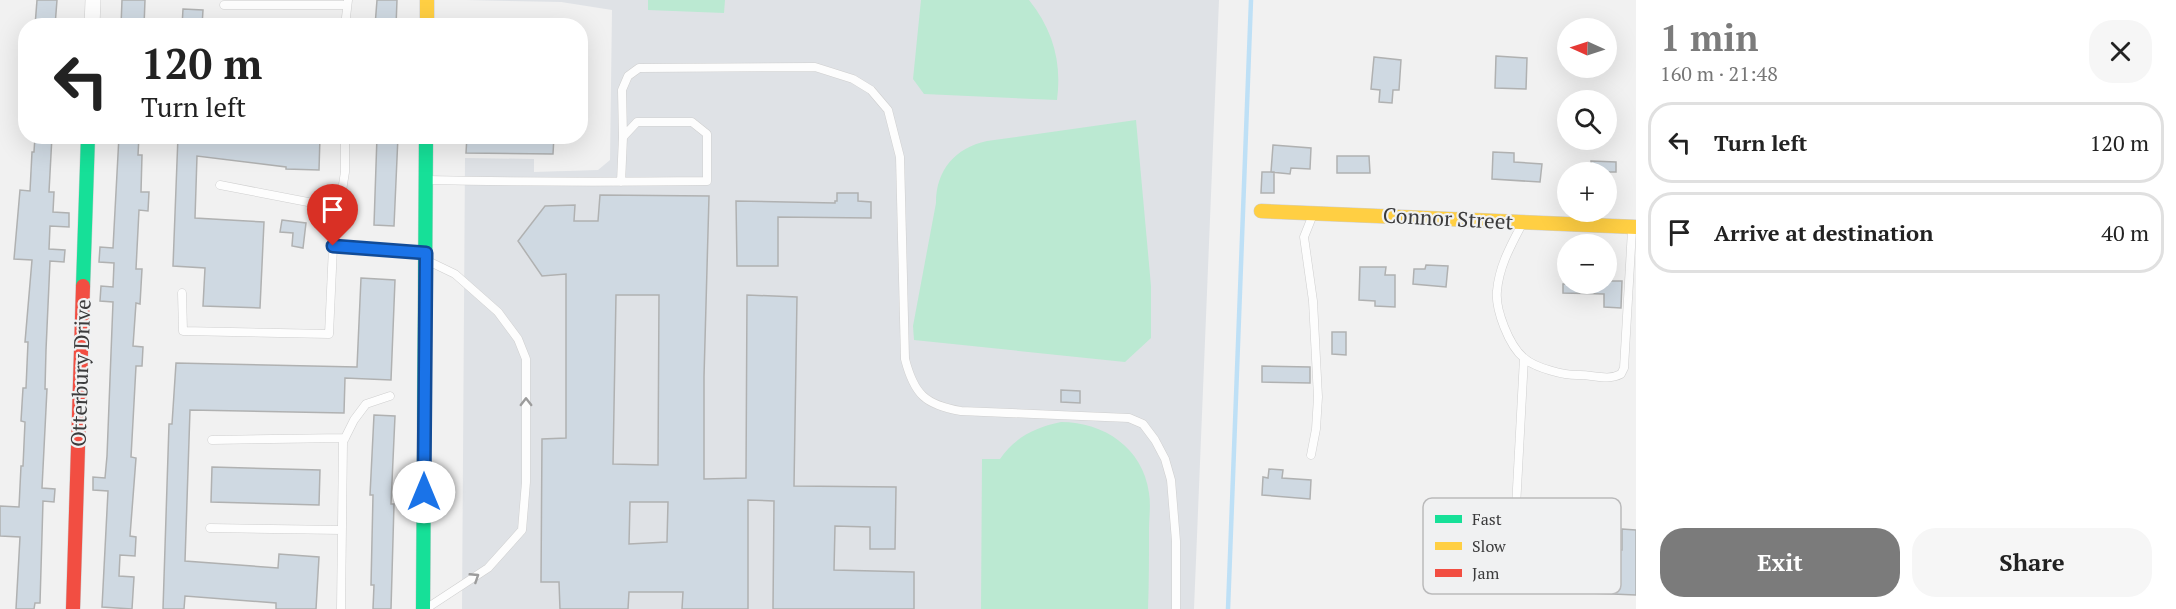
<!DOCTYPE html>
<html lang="en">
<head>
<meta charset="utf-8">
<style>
	body { margin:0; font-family:"PT Serif",serif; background:#f6f6f6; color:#222; height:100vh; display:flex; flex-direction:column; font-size:22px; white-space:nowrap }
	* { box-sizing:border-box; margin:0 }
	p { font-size:20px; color:#767676 }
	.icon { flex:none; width:33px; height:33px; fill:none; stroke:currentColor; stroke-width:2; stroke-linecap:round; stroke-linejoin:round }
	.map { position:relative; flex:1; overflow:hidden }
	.side { display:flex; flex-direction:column; background:#fff; width:540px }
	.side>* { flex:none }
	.hud { position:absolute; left:18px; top:18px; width:570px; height:126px; border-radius:24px; box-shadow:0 6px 24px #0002; background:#fff; color:#222; overflow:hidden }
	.needle { width:39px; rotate:273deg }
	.buttons { position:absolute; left:1557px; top:18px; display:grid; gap:12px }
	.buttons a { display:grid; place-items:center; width:60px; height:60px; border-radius:50%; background:#fff; box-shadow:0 6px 24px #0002; font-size:30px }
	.pin { position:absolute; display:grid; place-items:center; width:51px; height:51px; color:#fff; margin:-62px -26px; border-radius:50% 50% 50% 0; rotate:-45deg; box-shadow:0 0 6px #0007 }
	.pin .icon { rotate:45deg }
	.me { position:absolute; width:66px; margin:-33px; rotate:0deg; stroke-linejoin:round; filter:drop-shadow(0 0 4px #0008) }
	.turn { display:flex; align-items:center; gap:21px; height:126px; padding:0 24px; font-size:27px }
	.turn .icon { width:78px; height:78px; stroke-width:2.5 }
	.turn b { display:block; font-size:42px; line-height:51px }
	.round { display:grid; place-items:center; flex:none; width:63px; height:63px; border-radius:24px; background:#f6f6f6 }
	.headline { display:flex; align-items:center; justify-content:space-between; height:102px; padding:0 24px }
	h1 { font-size:36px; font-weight:700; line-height:45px; color:#7b7b7b }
	.cta { display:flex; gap:12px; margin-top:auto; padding:12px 24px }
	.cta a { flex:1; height:69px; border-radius:24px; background:#7b7b7b; color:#fff; font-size:24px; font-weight:700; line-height:69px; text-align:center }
	.cta a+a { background:#f6f6f6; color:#222 }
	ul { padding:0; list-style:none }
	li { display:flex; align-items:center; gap:18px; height:81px; margin:0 12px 9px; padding:0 12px; border:3px solid #e0e0e0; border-radius:24px }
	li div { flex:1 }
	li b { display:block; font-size:22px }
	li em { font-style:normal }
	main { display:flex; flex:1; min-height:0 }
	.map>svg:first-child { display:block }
</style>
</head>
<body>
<main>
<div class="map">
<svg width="1636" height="609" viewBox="0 0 1636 609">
	<rect width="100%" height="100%" fill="#f1f1f1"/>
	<path fill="#dfe2e6" d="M466,0H1219L1194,609H462L465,158L534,159V172L598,170L610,160L612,10L561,2Z"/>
	<path fill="#bbe9d2" d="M648,0H725L724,13L648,10Z
		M921,0H1029C1053,30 1062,62 1057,100L924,94L913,79Z
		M1136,120L1151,286V338L1125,362L914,340L913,326L936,203C936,170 955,148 987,141Z
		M1061,422C1104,422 1143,448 1149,493C1151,505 1149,518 1149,530C1149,557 1149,583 1148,609H981L982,459H1000C1015,437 1036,427 1061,422Z"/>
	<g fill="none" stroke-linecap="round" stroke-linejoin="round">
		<path stroke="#bee0f6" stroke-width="4.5" d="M1228,609L1251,0"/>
	</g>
	<path fill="#cfd9e2" stroke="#b0b1b1" stroke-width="1.5" fill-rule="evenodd" d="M37,0H57L55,26H35Z
		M122,0H145L144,26H121Z
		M377,0H397L396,26H375Z
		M183,9L203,10L202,26H182Z
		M1496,56L1527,58L1526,89L1495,88Z
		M1374,57L1401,60L1399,90H1393L1392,103L1379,102L1380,90L1371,89Z
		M35,136H52L49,192H54L53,212L69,213V227L50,226L49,249L65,250L64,262L50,261L46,350L45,389H47L42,488L55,489L54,502L43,501L40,603H35L34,609H16L20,537L0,536V506L19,507L21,466H23L25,422L21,421L23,388H26L28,342H25L32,260L14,259L20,190L30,191L32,152H34Z
		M119,136H139L138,155H142L141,192H149L148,211L139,210L136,269H142L140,304L136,303L133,346L143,347L142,366H136L133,421L131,457L136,458L130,536L136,537L135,556L120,555L119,576L134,577L132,609L102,607L108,491L93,490V477L105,478L107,456L113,302L100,301L101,286L113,287L114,263L99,262L100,247L113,248Z
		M178,136H320L319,170L286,169V167L197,156L195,218L264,222L260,308L203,306L205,268L173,266Z
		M377,136H398L394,226L374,225Z
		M467,136H554L553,154L466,153Z
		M1273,145L1311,148L1310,169L1291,168L1290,174L1271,172Z
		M1493,152L1514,153V162L1542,164L1540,182L1492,179Z
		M1337,156H1369L1370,173H1337Z
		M1591,161L1616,162V172H1591Z
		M1262,172H1274V193H1261Z
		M837,193H858V201L871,202V218L778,217V266H737L736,201L835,203V201H837Z
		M600,195L709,196L704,377V479L746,478L747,295L797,297L794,486L896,487L895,549H870V527L835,526L834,570L914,572V609H773L774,501L748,500V609H682L683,592H629L628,609H560L559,582H541L542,439L566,438V274L542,276L518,241L545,206L575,205L574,221H598ZM616,295H659L658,465L613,464ZM630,502H668L667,542L629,544Z
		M282,220L306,223L303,248L292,246L293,233L280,232Z
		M1426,265L1448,266L1446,287L1413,284L1414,269H1425Z
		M1360,267H1386L1385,275H1395V307L1375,306V301L1359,300Z
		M361,278L395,280L391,380L345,378L344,413L190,410L185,561L278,568L279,554L319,557L316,609H276V603L185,596L184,609H163L169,424H172L176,363L357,367Z
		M1606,281H1622L1621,308L1604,307V294L1563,293V284H1606Z
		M1332,332H1346V355L1332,354Z
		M1262,366L1310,367V383L1262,382Z
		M1061,390L1080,391V403L1061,402Z
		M374,415L395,416L391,504H394L391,609H373L374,585H371L373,495H370Z
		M212,467L320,470L319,505L211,502Z
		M1269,469L1283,470L1282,478L1311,480L1310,499L1262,495L1263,477L1268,478Z
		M1622,529L1636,530V595L1474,588L1476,544L1622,550Z"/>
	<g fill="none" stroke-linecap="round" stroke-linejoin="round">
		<g stroke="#cfcfcf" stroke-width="9">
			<path id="lane" d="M224,5H347
				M345,26L348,0
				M623,137L622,90L628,76L639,68L815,67L853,79L871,90L888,110L900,157L905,359C914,394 925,405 961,411L1129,418L1143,424L1155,440L1165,459L1171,480L1176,541V609
				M427,180C521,182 613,182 707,181V134L692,122H637L623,137L621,182
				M220,185L339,208
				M1521,226C1510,247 1499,267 1497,291C1495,309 1509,346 1524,358C1535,368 1566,376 1580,375C1594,375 1608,381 1621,374L1624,368L1632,230
				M333,247L424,253
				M182,293L183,331L329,334L333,247L345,172V136
				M1524,358L1516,507L1521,511L1531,513L1606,517
				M212,440L345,438
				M1311,455L1316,429L1318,397L1313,301L1304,237L1312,217
				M210,528L342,530
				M427,608L488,568L522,530L526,482V359L518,339L498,312L455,274L428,261
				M341,609L343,442L354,420L366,404L390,396"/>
		</g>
		<g stroke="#cfcfcf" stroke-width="16">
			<path id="street" d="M92,26L93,0"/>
		</g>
		<g stroke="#cfcfcf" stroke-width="15">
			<path id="fast" d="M83,286L88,136
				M423,609L426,136"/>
		</g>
		<g stroke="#cfcfcf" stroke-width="15">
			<path id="slow" d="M427,0V26
				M1261,211L1636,227"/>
		</g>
		<g stroke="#cfcfcf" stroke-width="15">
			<path id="jam" d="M73,609L83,286"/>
		</g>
		<use href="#lane" stroke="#fdfdfd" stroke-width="8"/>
		<use href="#street" stroke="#fdfdfd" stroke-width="15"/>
		<use href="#fast" stroke="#16e098" stroke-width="14"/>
		<use href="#slow" stroke="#ffcf43" stroke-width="14"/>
		<use href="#jam" stroke="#f24e42" stroke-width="14"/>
	</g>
	<defs><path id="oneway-chevron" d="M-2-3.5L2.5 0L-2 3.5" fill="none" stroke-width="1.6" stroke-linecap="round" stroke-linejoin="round" transform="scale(1.5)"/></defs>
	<g stroke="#9c9c9c">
		<use href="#oneway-chevron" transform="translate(526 402) rotate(-90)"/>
		<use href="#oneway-chevron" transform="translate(475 577) rotate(-33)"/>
	</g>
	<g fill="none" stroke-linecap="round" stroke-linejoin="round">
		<g stroke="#114b97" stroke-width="15">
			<path id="route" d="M333,246L426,253L424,492"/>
		</g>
		<use href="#route" stroke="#1a73e8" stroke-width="10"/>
	</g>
	<g text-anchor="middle" stroke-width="4.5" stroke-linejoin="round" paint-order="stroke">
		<g font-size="21" fill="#3b3b3c" stroke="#f0f1f2">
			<text transform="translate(1448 219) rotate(3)" y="7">Connor Street</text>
			<text transform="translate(81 373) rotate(-88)" y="7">Otterbury Drive</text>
		</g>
	</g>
	<rect x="1423" y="498" width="198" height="96" rx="9" fill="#f0f1f2" stroke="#bababb" stroke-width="1.5"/>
	<rect x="1435" y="515" width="27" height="8" fill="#16e098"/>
	<rect x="1435" y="542" width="27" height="8" fill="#ffcf43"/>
	<rect x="1435" y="569" width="27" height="8" fill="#f24e42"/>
	<g font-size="16" fill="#3b3b3c">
		<text x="1472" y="525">Fast</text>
		<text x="1472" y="552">Slow</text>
		<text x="1472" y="579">Jam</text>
	</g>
</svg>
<div class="buttons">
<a><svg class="needle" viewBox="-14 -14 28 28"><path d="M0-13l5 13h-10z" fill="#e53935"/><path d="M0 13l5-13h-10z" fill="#767676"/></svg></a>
<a><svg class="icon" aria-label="search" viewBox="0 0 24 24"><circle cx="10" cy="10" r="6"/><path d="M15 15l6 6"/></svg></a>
<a>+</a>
<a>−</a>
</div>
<div class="pin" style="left:333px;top:246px;background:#d93025"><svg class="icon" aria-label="arrive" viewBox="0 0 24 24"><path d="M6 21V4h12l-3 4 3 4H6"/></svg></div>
<svg class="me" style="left:424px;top:492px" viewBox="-20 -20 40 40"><circle r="19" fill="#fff"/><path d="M0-13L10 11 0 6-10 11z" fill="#1a73e8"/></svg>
<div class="hud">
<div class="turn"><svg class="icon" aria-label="left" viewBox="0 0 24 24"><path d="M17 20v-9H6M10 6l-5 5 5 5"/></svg><div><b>120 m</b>Turn left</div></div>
</div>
</div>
<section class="side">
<div class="headline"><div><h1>1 min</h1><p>160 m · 21:48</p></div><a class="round"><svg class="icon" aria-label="close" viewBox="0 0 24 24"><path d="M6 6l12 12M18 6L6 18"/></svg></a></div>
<ul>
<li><svg class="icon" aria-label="left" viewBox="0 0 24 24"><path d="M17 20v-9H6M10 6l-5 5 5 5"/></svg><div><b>Turn left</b></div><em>120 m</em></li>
<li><svg class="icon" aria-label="arrive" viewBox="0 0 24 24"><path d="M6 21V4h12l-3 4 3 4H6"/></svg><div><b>Arrive at destination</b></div><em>40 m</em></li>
</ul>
<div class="cta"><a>Exit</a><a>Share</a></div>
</section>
</main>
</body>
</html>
